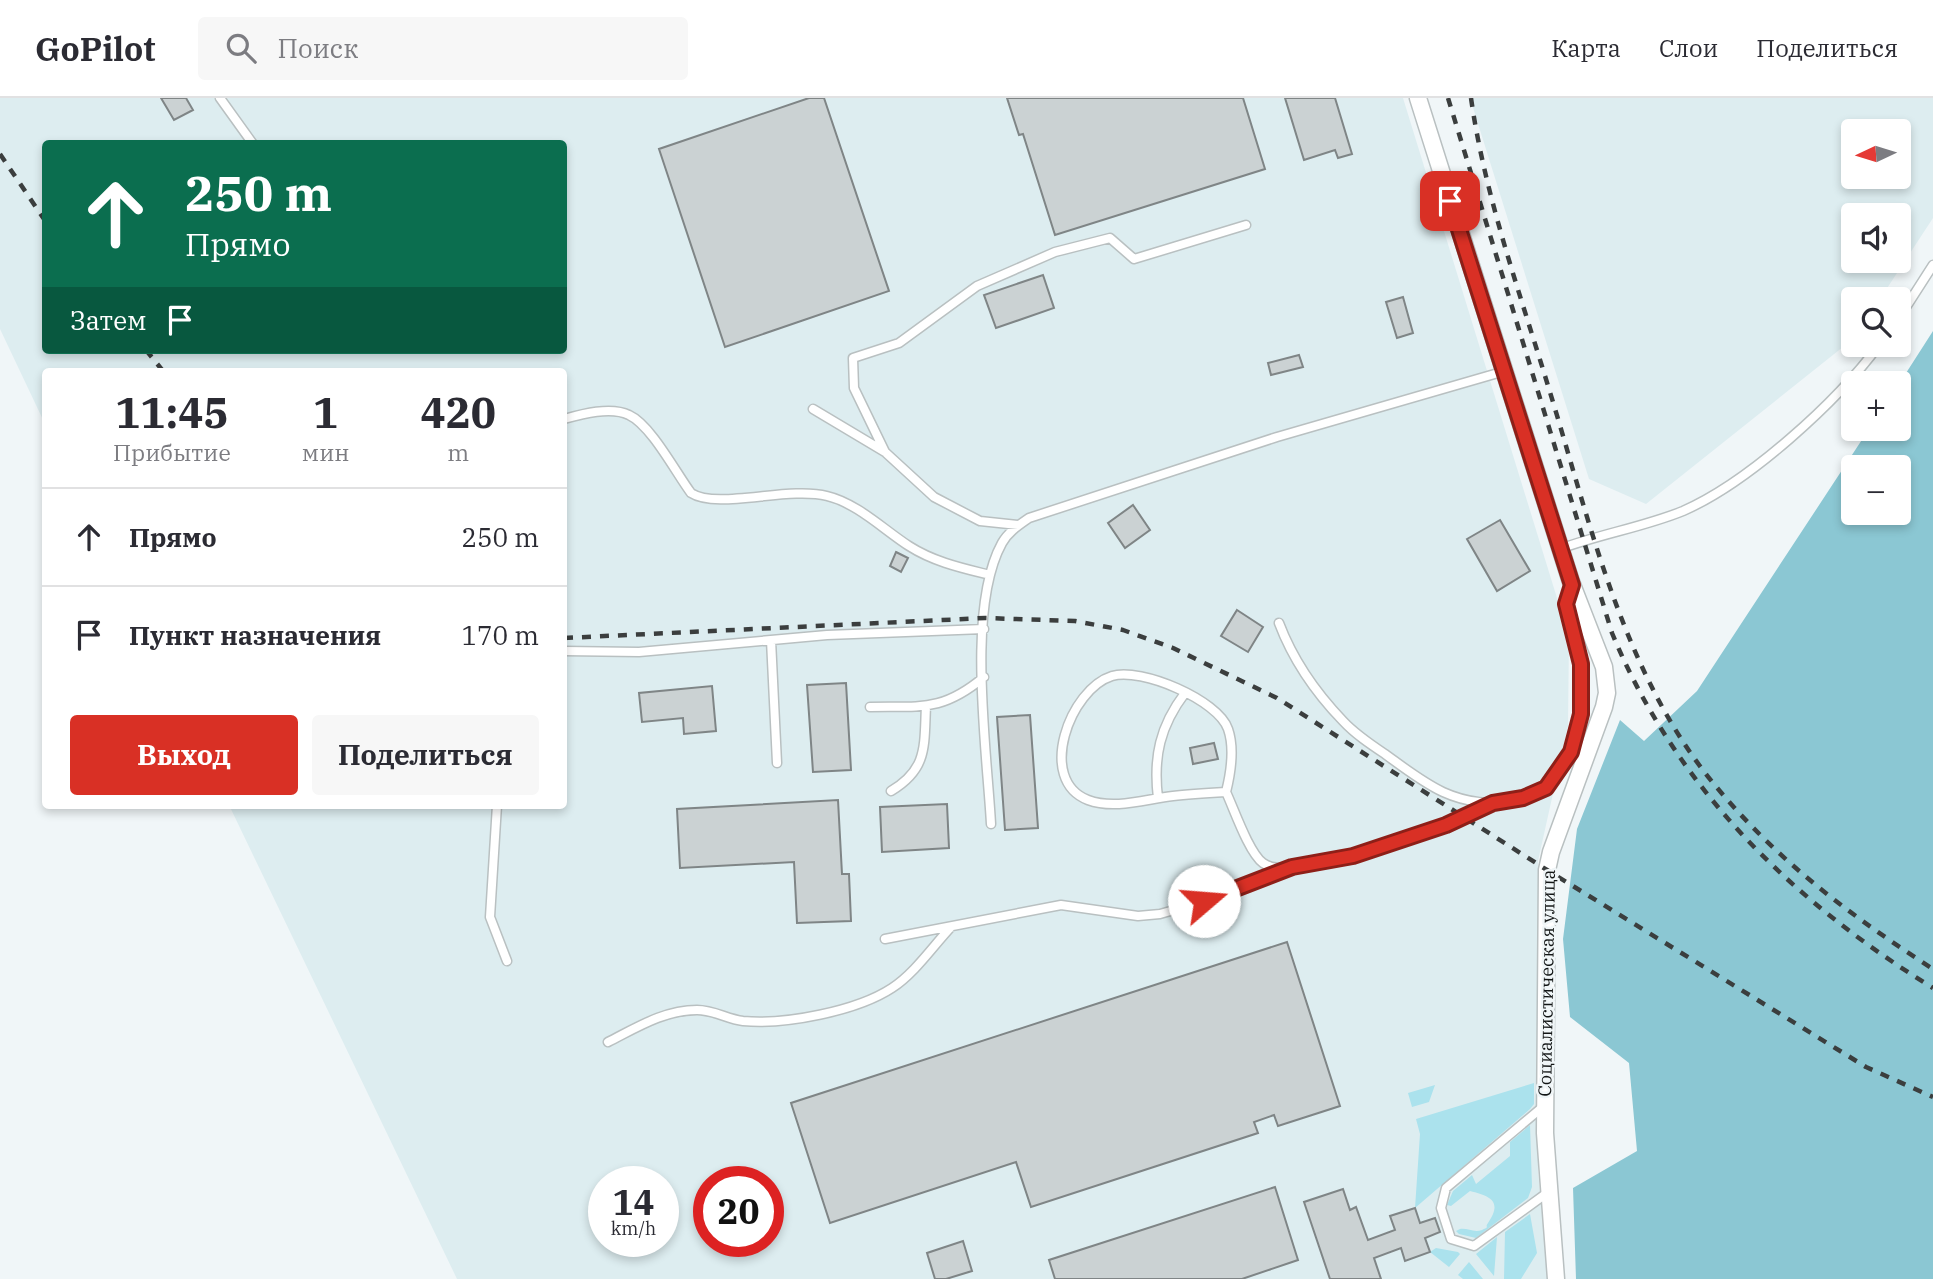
<!DOCTYPE html>
<html lang="ru">
<head>
<meta charset="utf-8">
<style>
	body { margin:0; font-family:"IBM Plex Serif",serif; background:#f7f7f7; color:#2b2b33; height:100vh; display:flex; flex-direction:column; font-size:26px; white-space:nowrap }
	* { box-sizing:border-box; margin:0 }
	p { font-size:23px; color:#7c7c81 }
	.icon { flex:none; width:38px; height:38px; fill:none; stroke:currentColor; stroke-width:2; stroke-linecap:round; stroke-linejoin:round }
	.map { position:relative; flex:1; overflow:hidden }
	.side { position:absolute; left:42px; top:270px; width:525px; height:441px; display:flex; flex-direction:column; background:#fff; border-radius:7px; box-shadow:0 4px 10px #0003 }
	.side>* { flex:none }
	.guide { position:absolute; left:42px; top:42px; width:525px; height:214px; border-radius:7px; box-shadow:0 4px 10px #0003; background:#0b6e4f; color:#fff; overflow:hidden }
	.needle { width:46px; rotate:266deg }
	.fabs { position:absolute; left:1841px; top:21px; display:grid; gap:14px }
	.fabs a { display:grid; place-items:center; width:70px; height:70px; border-radius:7px; background:#fff; box-shadow:0 4px 10px #0003; font-size:35px }
	.speed { position:absolute; left:588px; top:1068px; display:flex; gap:14px; font-size:35px; font-weight:700; text-align:center }
	.speed>* { display:grid; place-content:center; width:91px; height:91px; border-radius:50%; background:#fff; box-shadow:0 4px 10px #0003; line-height:1 }
	.speed small { font-size:18px; font-weight:400 }
	.speed .limit { border:10px solid #d22; background:#fff; color:#111 }
	.pin { position:absolute; display:grid; place-items:center; width:60px; height:60px; color:#fff; margin:-30px; border-radius:14px; box-shadow:0 4px 10px #0006 }
	.me { position:absolute; width:77px; margin:-38px; rotate:72deg; stroke-linejoin:round; filter:drop-shadow(0 0 5px #0008) }
	.turn { display:flex; align-items:center; gap:24px; height:147px; padding:0 28px; font-size:32px }
	.turn .icon { width:91px; height:91px; stroke-width:2.5 }
	.turn b { display:block; font-size:49px; line-height:60px }
	.then { display:flex; align-items:center; height:66px; padding:0 28px; background:#0003; gap:14px; font-size:26px }
	.eta { display:flex; justify-content:space-evenly; align-items:center; height:119px; text-align:center }
	.eta b { font-size:42px; font-weight:800; line-height:49px }
	.cta { display:flex; gap:14px; margin-top:auto; padding:14px 28px }
	.cta a { flex:1; height:80px; border-radius:7px; background:#d93025; color:#fff; font-size:28px; font-weight:800; line-height:80px; text-align:center }
	.cta a+a { background:#f7f7f7; color:#2b2b33 }
	ul { padding:0; list-style:none }
	li { display:flex; align-items:center; gap:21px; height:98px; padding:0 28px; border-top:2px solid #e1e1e2 }
	li div { flex:1 }
	li b { display:block; font-size:26px }
	li em { font-style:normal }
	header { display:flex; align-items:center; gap:42px; box-sizing:border-box; height:98px; padding:0 35px; background:#fff; border-bottom:2px solid #e1e1e2 }
	header strong { font-size:33px }
	nav { display:flex; gap:38px; margin-inline-start:auto; font-size:24px }
	.search { width:490px; height:63px; background:#f7f7f7; display:flex; align-items:center; gap:18px; box-sizing:border-box; padding:0 24px; border-radius:7px; color:#7c7c81; font-size:26px }
	.map>svg:first-child { display:block }
</style>
</head>
<body>
<header>
<strong>GoPilot</strong>
<div class="search"><svg class="icon" aria-label="search" viewBox="0 0 24 24"><circle cx="10" cy="10" r="6"/><path d="M15 15l6 6"/></svg>Поиск</div>
<nav><a>Карта</a><a>Слои</a><a>Поделиться</a></nav>
</header>
<div class="map">
<svg width="1933" height="1181" viewBox="0 0 1933 1181">
	<rect width="100%" height="100%" fill="#f0f6f8"/>
	<path fill="#ddedf0" fill-rule="evenodd" d="M0,0H1403L1569,539L1568,628L1538,763V1074L1550,1181H457L229,707H564V273H46L45,326L0,231ZM46,46H564V252H46ZM604,1083H663V1143H604ZM709,1083H768V1143H709Z
		M1470,0H1933V120L1880,201H1853V241L1646,406L1589,381ZM1853,33H1899V79H1853ZM1853,117H1899V163H1853Z"/>
	<path fill="#abe2ed" d="M1534,985V1006L1530,1011L1415,1110L1420,1036L1416,1021Z
		M1435,987L1429,1004L1412,1009L1408,995Z
		M1530,1027L1532,1089L1528,1100L1476,1140L1459,1136L1456,1133L1460,1131C1468,1130 1474,1135 1482,1132C1491,1128 1484,1130 1488,1125C1503,1103 1490,1098 1470,1093L1451,1108L1447,1107L1453,1093L1472,1077L1476,1086L1510,1058V1044Z
		M1530,1116L1537,1155L1521,1181H1504L1505,1134Z
		M1497,1139L1494,1178L1476,1156Z
		M1436,1150L1458,1154L1460,1156L1449,1169L1430,1154Z
		M1469,1164L1483,1181H1463L1458,1177Z"/>
	<path fill="#8bc7d3" fill-rule="evenodd" d="M1933,233V1181H1576L1573,1090L1637,1053L1629,965L1570,919L1563,841L1577,731L1620,622L1644,643L1697,593L1869,331H1899V286ZM1853,369H1899V415H1853Z"/>
	<path fill="#cbd2d3" stroke="#7f8586" stroke-width="2" d="M161,0H186L193,12L174,22Z
		M809,0H824L889,193L725,249L659,51Z
		M1007,0H1243L1265,71L1055,137L1023,36L1019,37Z
		M1285,0H1335L1352,56L1338,60L1335,52L1304,62Z
		M1043,177L1054,210L996,230L984,197Z
		M1403,199L1413,235L1397,240L1386,204Z
		M1299,257L1303,269L1271,277L1268,265Z
		M1133,407L1150,432L1125,450L1108,425Z
		M1500,422L1530,473L1497,493L1467,441Z
		M896,454L908,460L901,474L890,468Z
		M1237,512L1263,529L1248,554L1221,538Z
		M846,585L851,672L813,674L807,587Z
		M712,588L716,633L684,636L683,620L642,624L639,595Z
		M1030,617L1038,730L1005,732L997,619Z
		M1214,645L1218,661L1193,666L1190,650Z
		M838,702L842,776H849L851,823L797,825L794,764L680,770L677,711Z
		M947,706L949,750L882,754L880,709Z
		M1287,844L1340,1008L1278,1028L1274,1017L1254,1024L1258,1035L1031,1109L1016,1064L830,1125L791,1005Z
		M1275,1089L1298,1162L1242,1181H1055L1049,1162Z
		M1343,1091L1350,1112L1356,1109L1368,1142L1395,1132L1390,1118L1415,1110L1420,1125L1435,1120L1440,1134L1425,1140L1430,1154L1405,1163L1401,1150L1374,1160L1381,1181H1330L1304,1104Z
		M963,1143L972,1173L946,1181H935L927,1155Z"/>
	<g fill="none" stroke-linecap="round" stroke-linejoin="round">
		<g stroke="#b9c0c1" stroke-width="11">
			<path id="service" d="M220,0L253,46
				M1899,220L1933,167
				M813,311L885,354L934,399L980,423L1018,427
				M564,321C582,316 611,308 629,317C651,327 676,375 691,395C717,412 788,388 827,398C857,405 884,432 909,448C934,464 962,470 990,477
				M885,354L854,290L853,260L899,245L977,188L1055,154L1110,140L1134,161L1246,127
				M1560,451C1600,436 1644,429 1683,413C1749,384 1837,304 1879,247
				M1279,525C1293,562 1316,595 1343,623C1355,636 1370,646 1385,656C1403,669 1422,684 1443,694C1489,715 1548,707 1570,656C1582,626 1586,588 1579,556C1574,534 1561,512 1571,490
				M771,542L777,665
				M564,553L639,554L827,537L984,531
				M870,609C921,608 942,614 984,579
				M891,693C928,671 924,648 926,608
				M1226,694C1231,674 1235,651 1228,631C1218,602 1141,569 1112,578C1070,591 1036,682 1088,702C1115,712 1146,701 1173,698C1190,696 1208,695 1226,694C1234,711 1249,755 1263,765C1295,789 1456,722 1493,705
				M1158,700C1153,659 1160,628 1185,595
				M497,707L490,819L507,863
				M991,726C987,652 966,510 1002,445C1008,434 1019,427 1029,420L1277,339L1505,273
				M885,841L1061,807L1138,818L1160,816L1226,797L1286,772
				M608,944C636,930 664,912 697,912C714,912 727,921 743,923C785,927 857,913 892,890C915,875 933,848 951,829
				M1545,1007L1446,1090L1441,1110L1451,1141L1474,1148L1547,1095"/>
		</g>
		<g stroke="#b9c0c1" stroke-width="19">
			<path id="minor" d="M1418,0L1571,484L1604,569L1607,595L1604,609L1551,754L1547,772L1545,1035L1556,1181"/>
		</g>
		<use href="#service" stroke="#fff" stroke-width="8"/>
		<use href="#minor" stroke="#fff" stroke-width="16"/>
		<path stroke="#3b3e3e" stroke-width="4.5" stroke-dasharray="9 9" stroke-linecap="butt" d="M1448,0L1612,535C1676,690 1792,803 1933,890
			M1471,0C1485,99 1520,195 1549,291C1591,427 1624,581 1719,692C1780,765 1854,820 1933,871
			M0,56L46,124
			M146,252L163,273
			M564,540L985,520L1075,523L1123,532L1173,550L1277,600L1547,772L1866,969L1933,999"/>
	</g>
	<g fill="none" stroke-linecap="round" stroke-linejoin="round">
		<g stroke="#8d1f18" stroke-width="18">
			<path id="route" d="M1204,803L1292,769L1353,758L1446,727L1493,705L1523,700L1546,690L1571,654L1581,616V566L1566,506L1572,487L1450,103"/>
		</g>
		<use href="#route" stroke="#d93025" stroke-width="12"/>
	</g>
	<g text-anchor="middle" stroke-width="5" stroke-linejoin="round" paint-order="stroke">
		<g font-size="18" fill="#121515" stroke="#f0f6f8">
			<text transform="translate(1547 885) rotate(-89)" y="6">Социалистическая улица</text>
		</g>
	</g>
</svg>
<div class="fabs">
<a><svg class="needle" viewBox="-14 -14 28 28"><path d="M0-13l5 13h-10z" fill="#e53935"/><path d="M0 13l5-13h-10z" fill="#7c7c81"/></svg></a>
<a><svg class="icon" aria-label="sound" viewBox="0 0 24 24"><path d="M4 9h4l5-4v14l-5-4H4zM17 9q2 3 0 6"/></svg></a>
<a><svg class="icon" aria-label="search" viewBox="0 0 24 24"><circle cx="10" cy="10" r="6"/><path d="M15 15l6 6"/></svg></a>
<a>+</a>
<a>−</a>
</div>
<div class="speed"><div>14<small>km/h</small></div><div class="limit">20</div></div>
<div class="pin" style="left:1450px;top:103px;background:#d93025"><svg class="icon" aria-label="arrive" viewBox="0 0 24 24"><path d="M6 21V4h12l-3 4 3 4H6"/></svg></div>
<svg class="me" style="left:1204px;top:803px" viewBox="-20 -20 40 40"><circle r="19" fill="#fff"/><path d="M0-13L10 11 0 6-10 11z" fill="#d93025"/></svg>
<div class="guide">
<div class="turn"><svg class="icon" aria-label="ahead" viewBox="0 0 24 24"><path d="M12 20V5M6 11l6-6 6 6"/></svg><div><b>250 m</b>Прямо</div></div>
<div class="then">Затем<svg class="icon" aria-label="arrive" viewBox="0 0 24 24"><path d="M6 21V4h12l-3 4 3 4H6"/></svg></div>
</div>
<section class="side">
<div class="eta">
<div><b>11:45</b><p>Прибытие</p></div>
<div><b>1</b><p>мин</p></div>
<div><b>420</b><p>m</p></div>
</div>
<ul>
<li><svg class="icon" aria-label="ahead" viewBox="0 0 24 24"><path d="M12 20V5M6 11l6-6 6 6"/></svg><div><b>Прямо</b></div><em>250 m</em></li>
<li><svg class="icon" aria-label="arrive" viewBox="0 0 24 24"><path d="M6 21V4h12l-3 4 3 4H6"/></svg><div><b>Пункт назначения</b></div><em>170 m</em></li>
</ul>
<div class="cta"><a>Выход</a><a>Поделиться</a></div>
</section>
</div>
</body>
</html>
